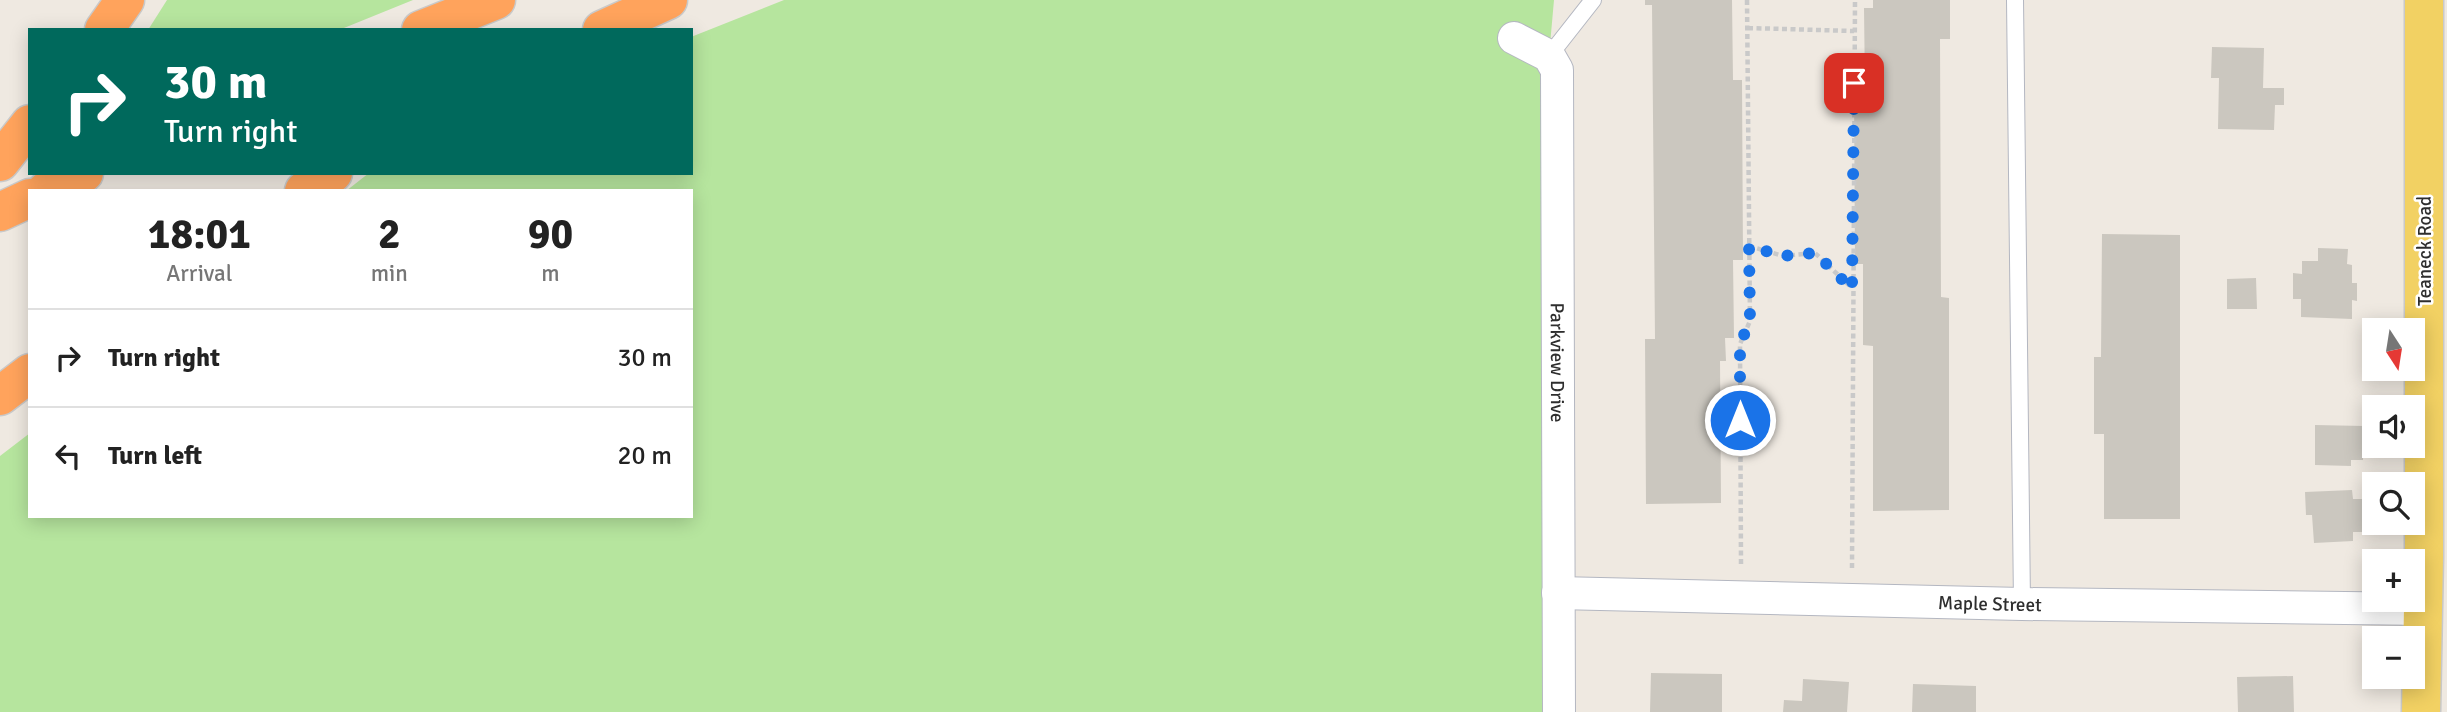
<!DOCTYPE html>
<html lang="en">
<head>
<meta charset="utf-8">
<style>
	body { margin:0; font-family:Signika,sans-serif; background:#f2f2f2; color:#222; height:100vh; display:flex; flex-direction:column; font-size:26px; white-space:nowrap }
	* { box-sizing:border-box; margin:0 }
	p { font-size:23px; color:#767676 }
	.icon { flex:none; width:38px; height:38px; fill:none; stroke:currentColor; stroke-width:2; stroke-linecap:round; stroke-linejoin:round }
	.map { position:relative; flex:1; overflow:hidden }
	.panel { position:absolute; left:28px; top:189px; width:665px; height:329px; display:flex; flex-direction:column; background:#fff; border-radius:0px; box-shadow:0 4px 18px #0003 }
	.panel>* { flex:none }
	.guide { position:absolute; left:28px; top:28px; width:665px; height:147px; border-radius:0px; box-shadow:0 4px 18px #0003; background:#00695c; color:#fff; overflow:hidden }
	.needle { width:46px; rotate:168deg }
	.controls { position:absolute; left:2362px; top:318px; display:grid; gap:14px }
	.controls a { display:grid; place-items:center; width:63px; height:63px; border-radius:0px; background:#fff; box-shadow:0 4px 18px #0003; font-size:35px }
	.pin { position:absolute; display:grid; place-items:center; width:60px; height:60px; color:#fff; margin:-30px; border-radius:14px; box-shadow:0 4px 10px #0006 }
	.me { position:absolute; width:77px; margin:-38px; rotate:0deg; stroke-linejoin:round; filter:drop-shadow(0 0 5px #0008) }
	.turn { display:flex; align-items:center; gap:24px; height:147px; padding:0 21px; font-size:32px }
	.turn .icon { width:91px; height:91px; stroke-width:2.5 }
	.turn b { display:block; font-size:49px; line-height:60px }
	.eta { display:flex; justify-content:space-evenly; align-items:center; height:119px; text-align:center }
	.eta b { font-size:42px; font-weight:700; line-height:49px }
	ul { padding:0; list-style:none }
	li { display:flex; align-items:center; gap:21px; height:98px; padding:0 21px; border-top:2px solid #e0e0e0 }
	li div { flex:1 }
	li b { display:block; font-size:26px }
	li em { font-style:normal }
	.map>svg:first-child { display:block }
</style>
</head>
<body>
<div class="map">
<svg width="2447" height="712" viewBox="0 0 2447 712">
	<rect width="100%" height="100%" fill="#efe9e1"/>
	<path fill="#b6e59e" d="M167,0H413L339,30H148Z
		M784,0H1554L1549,56L1559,712H0V456L30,433V516H691V191H346L369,173H691V37Z"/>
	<path fill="#cbc7bf" d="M1645,0H1732L1733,80H1742L1743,260H1733L1734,338H1725L1726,361H1720L1721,503L1646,504L1645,339H1655L1652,5H1645Z
		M1873,0H1950V39H1940L1941,297L1949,298V510L1873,511V346L1863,345V264H1855L1854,89H1865L1864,8H1873Z
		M2212,47L2264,48L2263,88H2284V105H2275L2274,130L2218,129L2219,78H2211Z
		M2102,234L2180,235V519H2104V434H2094V357H2101Z
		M2318,248L2348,249L2347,264L2352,265V283H2357V301L2352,300V319L2301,317V299H2293V273L2302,274V261H2318Z
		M2256,278L2257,309H2227V279Z
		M2315,425L2364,426L2363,460H2351V466L2315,465Z
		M2352,490L2353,499H2363L2365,532H2353V541L2314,543L2312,515H2306L2305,492Z
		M1651,673L1722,674V712H1650Z
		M2293,676L2294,712H2238L2237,677Z
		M1803,679L1849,682L1847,712H1783L1784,700L1802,701Z
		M1913,684L1976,686V712H1912Z"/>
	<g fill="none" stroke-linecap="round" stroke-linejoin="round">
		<g stroke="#b4b7c1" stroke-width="18">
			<path id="service" d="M2015,0L2022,604
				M1549,56L1593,0"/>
		</g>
		<g stroke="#b4b7c1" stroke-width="34">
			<g id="minor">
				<path id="s1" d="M1514,38L1549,56L1557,70L1559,712"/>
				<path id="s2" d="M1558,593L2022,604L2424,609"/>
			</g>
		</g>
		<g stroke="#c9c9c9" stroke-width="41">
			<path id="primary" d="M2421,712L2424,557V0"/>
		</g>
		<g stroke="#c9c9c9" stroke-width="41">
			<path id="motorway" d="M104,30L125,0
				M421,30L496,0
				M602,30L668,0
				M0,162L30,124
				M46,191L84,173
				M304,191L333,173
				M0,212L30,198
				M0,396L30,373"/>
		</g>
		<path stroke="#c9c9c9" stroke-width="4.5" stroke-dasharray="5 3.5" stroke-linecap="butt" d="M1748,28L1854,31
			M1749,246L1783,256L1815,253L1852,288
			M1741,564L1740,344L1750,321L1747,0
			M1852,568L1855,0"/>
		<use href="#service" stroke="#fff" stroke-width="16"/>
		<use href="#minor" stroke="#fff" stroke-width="32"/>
		<use href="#primary" stroke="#f2d163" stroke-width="38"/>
		<use href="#motorway" stroke="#ffa35c" stroke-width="38"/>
	</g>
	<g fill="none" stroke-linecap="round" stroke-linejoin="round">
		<path stroke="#1a73e8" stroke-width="12" stroke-dasharray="0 21.6" d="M1740,420V344L1750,321L1749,246L1783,256L1815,253L1852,289L1854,83"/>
	</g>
	<g text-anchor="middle" stroke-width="5" stroke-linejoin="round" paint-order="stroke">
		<g font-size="19" fill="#2e2e2e" stroke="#fff">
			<text transform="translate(2424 251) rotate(-90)" y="7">Teaneck Road</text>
			<text dy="7" stroke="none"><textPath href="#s1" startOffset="348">Parkview Drive</textPath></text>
			<text dy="7" stroke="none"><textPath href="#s2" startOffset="432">Maple Street</textPath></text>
		</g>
	</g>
</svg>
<div class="controls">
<a><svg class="needle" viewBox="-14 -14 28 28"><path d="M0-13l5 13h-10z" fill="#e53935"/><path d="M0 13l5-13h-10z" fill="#767676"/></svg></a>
<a><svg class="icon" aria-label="sound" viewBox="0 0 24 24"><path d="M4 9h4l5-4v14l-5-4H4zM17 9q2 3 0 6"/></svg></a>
<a><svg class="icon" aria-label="search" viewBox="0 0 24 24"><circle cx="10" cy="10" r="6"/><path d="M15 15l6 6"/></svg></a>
<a>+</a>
<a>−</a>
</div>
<div class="pin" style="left:1854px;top:83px;background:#d93025"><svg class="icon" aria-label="arrive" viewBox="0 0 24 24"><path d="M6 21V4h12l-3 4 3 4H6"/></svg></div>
<svg class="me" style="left:1740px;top:420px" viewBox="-20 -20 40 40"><circle r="17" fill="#1a73e8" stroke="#fff" stroke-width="3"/><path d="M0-11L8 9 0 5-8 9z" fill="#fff"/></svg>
<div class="guide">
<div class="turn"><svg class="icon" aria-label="right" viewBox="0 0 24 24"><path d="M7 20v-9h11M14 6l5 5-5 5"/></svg><div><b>30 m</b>Turn right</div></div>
</div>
<section class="panel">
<div class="eta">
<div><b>18:01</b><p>Arrival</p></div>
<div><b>2</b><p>min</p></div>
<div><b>90</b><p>m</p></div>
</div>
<ul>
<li><svg class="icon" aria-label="right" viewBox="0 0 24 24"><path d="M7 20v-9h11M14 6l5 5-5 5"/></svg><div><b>Turn right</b></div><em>30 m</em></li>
<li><svg class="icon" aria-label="left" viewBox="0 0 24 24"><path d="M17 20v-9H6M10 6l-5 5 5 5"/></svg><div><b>Turn left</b></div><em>20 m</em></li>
</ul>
</section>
</div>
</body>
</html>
